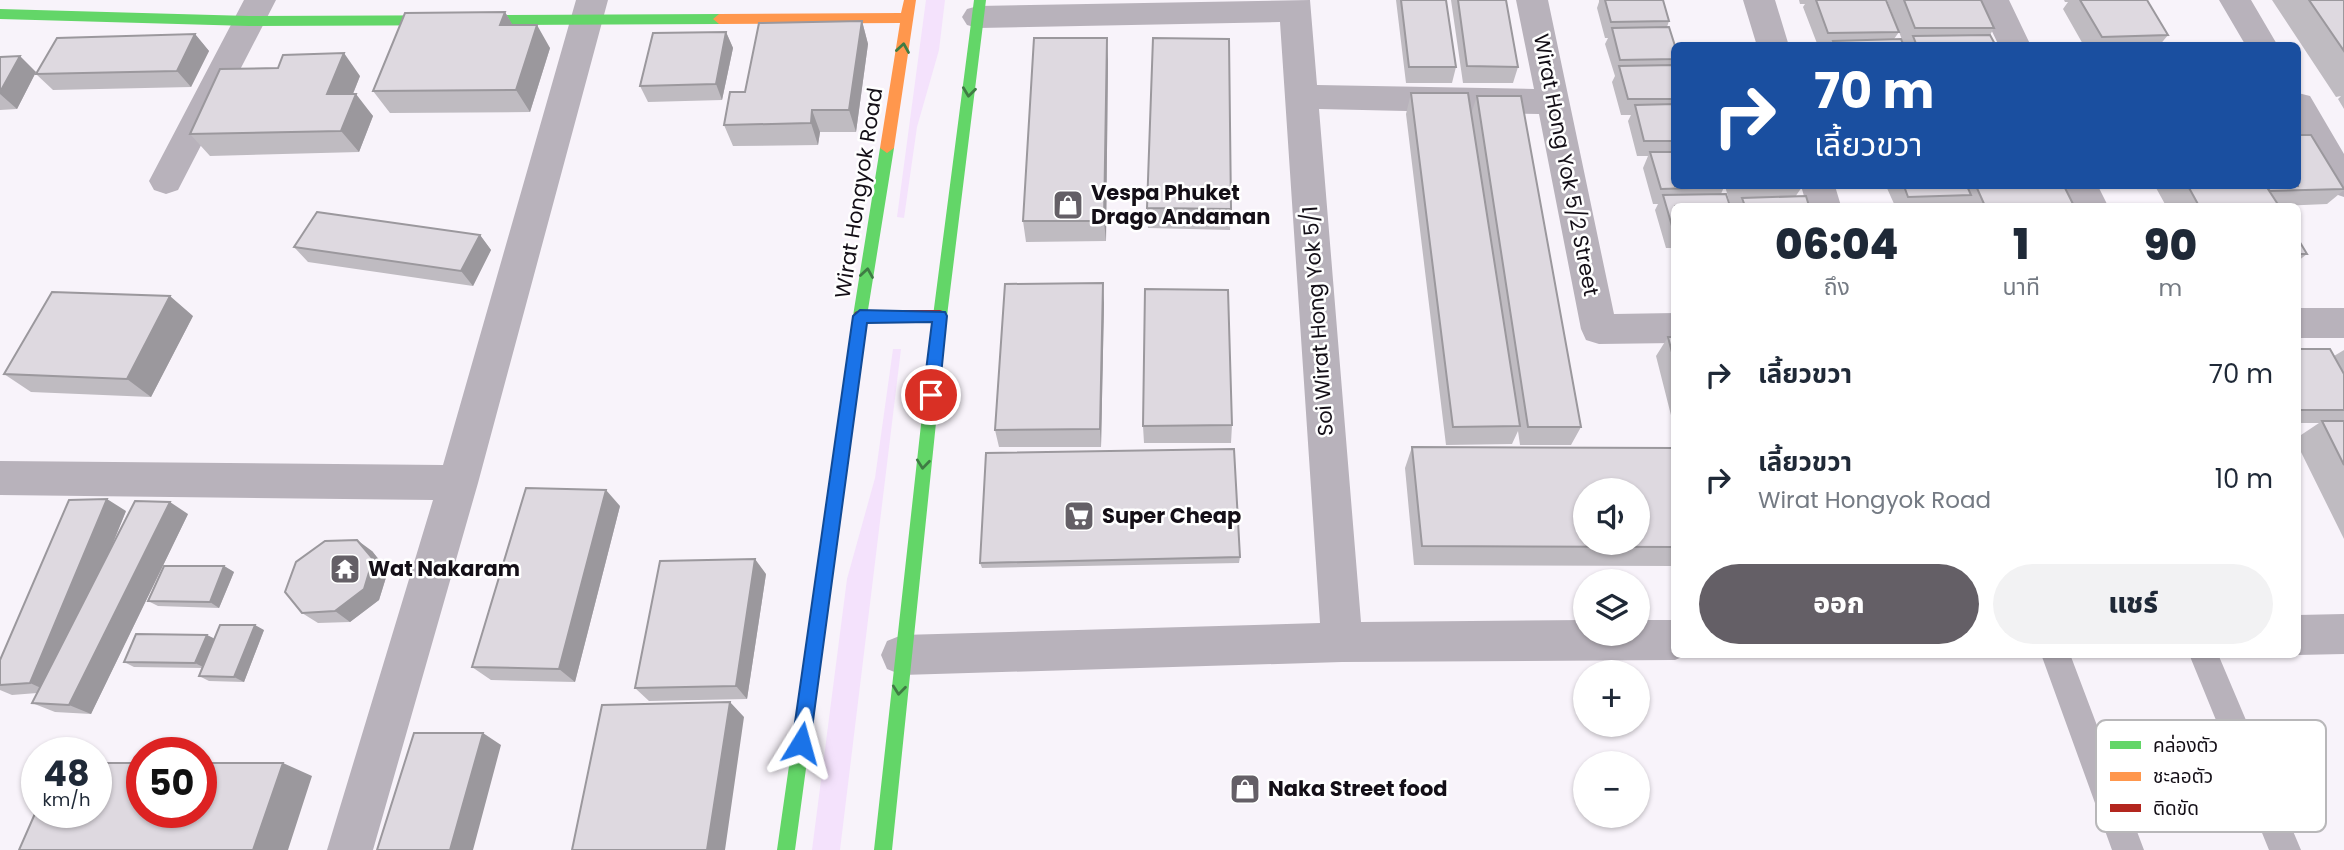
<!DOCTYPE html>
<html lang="th">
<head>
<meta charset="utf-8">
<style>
	body { margin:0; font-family:Poppins,"Noto Sans Thai",sans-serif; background:#f2f2f3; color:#1f2937; height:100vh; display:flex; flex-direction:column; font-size:26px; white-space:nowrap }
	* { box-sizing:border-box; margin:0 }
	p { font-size:23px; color:#747a83 }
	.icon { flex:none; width:38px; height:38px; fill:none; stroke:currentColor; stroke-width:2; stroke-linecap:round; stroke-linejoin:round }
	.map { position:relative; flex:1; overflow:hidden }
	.side { position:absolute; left:1671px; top:203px; width:630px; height:455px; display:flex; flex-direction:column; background:#fff; border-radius:10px; box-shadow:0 2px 5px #0004 }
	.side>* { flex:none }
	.top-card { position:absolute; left:1671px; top:42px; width:630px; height:147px; border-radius:10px; box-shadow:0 2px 5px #0004; background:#1a4fa0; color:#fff; overflow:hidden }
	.tools { position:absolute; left:1573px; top:478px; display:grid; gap:14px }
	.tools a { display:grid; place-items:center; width:77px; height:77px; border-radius:50%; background:#fff; box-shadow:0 2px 5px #0004; font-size:35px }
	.speed { position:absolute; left:21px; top:737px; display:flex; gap:14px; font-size:35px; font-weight:700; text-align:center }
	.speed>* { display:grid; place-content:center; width:91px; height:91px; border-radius:50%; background:#fff; box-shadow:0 2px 5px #0004; line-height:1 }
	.speed small { font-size:18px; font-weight:400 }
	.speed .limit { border:10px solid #d22; background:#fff; color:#111 }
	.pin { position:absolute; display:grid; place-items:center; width:60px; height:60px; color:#fff; margin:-30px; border:4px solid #fff; border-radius:50%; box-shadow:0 2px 7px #0007 }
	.me { position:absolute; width:77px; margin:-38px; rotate:8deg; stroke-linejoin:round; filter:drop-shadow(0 0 5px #0008) }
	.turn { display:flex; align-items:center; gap:24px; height:147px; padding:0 28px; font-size:32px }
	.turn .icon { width:91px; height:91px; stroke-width:2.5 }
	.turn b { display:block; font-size:49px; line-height:60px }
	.eta { display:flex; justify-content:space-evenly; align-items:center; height:119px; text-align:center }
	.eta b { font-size:42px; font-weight:800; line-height:49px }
	.cta { display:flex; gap:14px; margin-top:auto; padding:14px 28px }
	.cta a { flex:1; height:80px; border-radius:42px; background:#645f66; color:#fff; font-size:28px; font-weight:800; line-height:80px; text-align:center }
	.cta a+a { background:#f2f2f3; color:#1f2937 }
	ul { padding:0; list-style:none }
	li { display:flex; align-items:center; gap:21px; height:105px; padding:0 28px }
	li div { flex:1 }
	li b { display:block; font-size:26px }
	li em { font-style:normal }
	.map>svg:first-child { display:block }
</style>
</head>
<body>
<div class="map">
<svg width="2344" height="850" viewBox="0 0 2344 850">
	<rect width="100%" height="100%" fill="#f8f3fa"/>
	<path fill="#f4e2fc" d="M926,0H945L939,50L917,127L904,218L897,217Z
		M893,349H901L840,850H812L847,579L875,478Z"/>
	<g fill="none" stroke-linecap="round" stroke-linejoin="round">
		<path fill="#b8b2bb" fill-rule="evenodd" d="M2041,654H2070L2144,850H2112Z
			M2189,654H2218L2301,850H2269Z"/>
		<path fill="#b8b2bb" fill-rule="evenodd" d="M244,0H276L178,190L166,194L154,190L149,181Z
			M576,0H608L478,483L373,850H327L433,500L0,495V461L443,465Z
			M1310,0L1317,85L1534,89L1516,0H1548L1614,314L1675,313V343L1599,344L1586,340L1581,329L1539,114L1319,109L1361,622L1586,620V634H1638V620H1675V654H1689L1675,660L1342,662L902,675L887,669L881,655L887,641L902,635L1320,623L1280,22L978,28L967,25L962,17L967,9L978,6Z
			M1743,0H1775L1789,46H1757Z
			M1977,0H2009L2031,46H1999Z
			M2219,0H2251L2278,46H2246Z
			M2298,93L2310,96L2344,154V197L2332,193L2298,134Z
			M1801,186H1835L1841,206H1807Z
			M2064,186H2098L2108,206H2074Z
			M2298,308H2344V338H2298Z
			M2344,614V654L2298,655L2297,654L2298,615Z"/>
		<path fill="#63d668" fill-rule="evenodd" d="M974,0H986L947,316L892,850H874L933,316Z
			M0,9L249,16L719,14L725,19L719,24L249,26L0,19Z
			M887,143L894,148L867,316L795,850H777L853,316L880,148Z"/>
		<path fill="#ff974d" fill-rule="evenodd" d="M904,0H916L894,148L887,153L880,148L900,23L719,24L713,19L719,14L901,13Z"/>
		<path fill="#b3261e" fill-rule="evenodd" d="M860,310H940L945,312L947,316L945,320L940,322H860L855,320L853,316L855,312Z"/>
	</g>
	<path fill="#bfbbc1" d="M1396,0H1446L1456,67L1452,83H1406Z
		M1451,0H1506L1518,67L1513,83H1463Z
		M1599,0H1663L1669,21L1667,27L1675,46V186L1724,187L1721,194L1675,206V248H1666L1655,210L1658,204H1653L1643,168L1648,156H1637L1628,121L1631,115H1621L1612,82L1615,76L1605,44L1608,38H1605L1597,8L1599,2Z
		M1799,0H1886L1899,32L1894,39L1904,46H1818L1803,7L1805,4H1800Z
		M1887,0H1981L1994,28L1990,35L1996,46L1904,45Z
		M2064,0H2147L2168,35L2159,46H2084L2063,9L2068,2H2065Z
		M2272,0H2344V109L2338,99L2341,96L2336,97Z
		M505,12L512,25L550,48L530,112L390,113L373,91Z
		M862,21L868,44L856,132H820L818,145L733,146L724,125L745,92Z
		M726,32L733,48L722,100L648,102L640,86Z
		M195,34L209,51L191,87L53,90L36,74Z
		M0,57L36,72L17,109L0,110Z
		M1108,60L1106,241L1026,242L1023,221Z
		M360,76L353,94L373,116L359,152L210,156L190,134Z
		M1411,93L1471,114L1477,96L1581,427L1571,445H1520L1518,431L1512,444L1446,445L1406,114Z
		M1725,186H1801L1802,187L1795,197L1809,206H1737L1739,203L1730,204Z
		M1886,186H2064L2074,206H1895Z
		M2155,186H2298L2344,188V190L2327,204L2278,206H2279H2166Z
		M1147,208L1231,209L1230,230L1148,228Z
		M480,235L491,250L473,286L308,262L294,247Z
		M2298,239L2307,254L2298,261Z
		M1104,303L1101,447H999L995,430Z
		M193,316L151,397L31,392L4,374Z
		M1668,337H1675V431L1656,356Z
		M2298,349L2334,356L2344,350V539L2298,446V437L2319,423H2298Z
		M1232,425L1231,443H1144L1143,426Z
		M1412,447L1675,448V566L1414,565L1405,468Z
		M620,506L575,682L491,680L472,667Z
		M126,511L111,547L188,514L91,714L55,712L32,703L37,693L12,695L0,690V660Z
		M372,551L388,571L379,600L350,622L318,623L302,613Z
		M1240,557L1239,563L982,568L980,563Z
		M224,566L234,572L219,608L158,606L148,601Z
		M766,574L747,699L649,701L635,688Z
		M264,630L244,682L209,681L199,676L202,668L134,667L124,662L207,635L215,639Z"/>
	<path fill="#9b989d" d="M505,12L518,34L500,25Z
		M862,21L868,44L856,132L849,110Z
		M537,25L550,48L530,112L516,90Z
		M726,32L733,48L722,100L716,84Z
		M195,34L209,51L191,87L177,71Z
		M1107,38L1108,60L1106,241L1104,221Z
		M344,53L360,76L344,116L327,94Z
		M20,56L36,72L17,109L0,94V92Z
		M356,94L373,116L359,152L341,131Z
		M812,110L820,132L818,145L811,123Z
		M480,235L491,250L473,286L461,271Z
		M1103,283L1104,303L1101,447L1100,429Z
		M170,296L193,316L151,397L127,379Z
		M606,490L620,506L575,682L559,669Z
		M107,499L126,511L52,693L30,683Z
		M170,502L188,514L91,714L69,705Z
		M357,540L372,551L388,571L379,600L350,622L335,611Z
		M755,559L766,574L747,699L736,686Z
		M224,566L234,572L219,608L210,602Z
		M255,625L264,630L244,682L234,677Z
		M207,635L217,640L205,668L195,663Z
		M730,702L744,717L725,850H707Z
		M483,733L501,745L473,850H450Z
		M283,763L312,776L288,850H253Z"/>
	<path fill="#ded9e0" stroke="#9b989d" stroke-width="2" fill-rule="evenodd" d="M1401,0H1446L1456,67H1409Z
		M1458,0H1506L1518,67L1467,66Z
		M1605,0H1663L1669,21L1611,22Z
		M1816,0H1886L1899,32L1828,33Z
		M1904,0H1981L1994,28H1915Z
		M2080,0H2147L2168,35L2102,37Z
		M2309,0H2344V51Z
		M505,12L500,25H537L516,90L373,91L405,13Z
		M862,21L849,110H812L811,123L724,125L730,92H745L759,23Z
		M1669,27L1675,46V59L1620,60L1612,28Z
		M726,32L716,84L640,86L653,33Z
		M195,34L177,71L36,74L57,38Z
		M1990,35L1996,46H1917L1913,36Z
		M1034,38H1107L1104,221H1023Z
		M1153,38L1229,39L1231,209L1147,208Z
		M1901,39L1904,46H1835L1833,41Z
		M344,53L327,94H356L341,131L190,134L220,69L278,68L283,55Z
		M20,56L0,92V57Z
		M1675,65V99H1628L1619,66Z
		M1411,93H1468L1520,426L1453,427Z
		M1477,96H1521L1581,427H1528Z
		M1675,104V141H1644L1635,105Z
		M2298,135H2311L2344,189L2270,191L2266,186H2298Z
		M1650,152H1675V186H1723L1724,187L1661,189Z
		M1738,186H1801L1802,187L1739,188Z
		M1904,186H1967L1971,195L1908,197Z
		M1976,186H2064L2074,206H1985Z
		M2188,186H2266L2279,206H2199Z
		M1726,194L1730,206H1675L1674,233L1663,195Z
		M1806,196L1809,206H1745L1742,198Z
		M1976,205V206H1922Z
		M317,212L480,235L461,271L294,247Z
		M2298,239L2307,254H2298Z
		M1103,283L1100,429L995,430L1005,284Z
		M1145,289L1228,290L1232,425L1143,426Z
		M52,292L170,296L127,379L4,374Z
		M1668,337H1675V364Z
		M2298,349H2330L2344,374V410H2298Z
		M2322,421H2344V465Z
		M1412,447L1675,448V547L1422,546ZM1586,490H1638V542H1586Z
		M1234,449L1240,557L980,563L986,453Z
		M526,488L606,490L559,669L472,667Z
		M107,499L30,683L0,685V660L69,500Z
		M135,501L170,502L69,705L32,703Z
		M357,540L373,559L364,589L335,611L302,613L285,592L296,562L325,541Z
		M755,559L736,686L635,688L660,561Z
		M164,566H224L210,602L148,601Z
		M220,625H255L234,677L199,676Z
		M136,634L207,635L195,663L124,662Z
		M730,702L707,850H572L602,705Z
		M414,733H483L450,850H377Z
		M96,763H142V812H201V763H283L253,850H19L37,809V812H96Z"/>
	<defs><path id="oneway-chevron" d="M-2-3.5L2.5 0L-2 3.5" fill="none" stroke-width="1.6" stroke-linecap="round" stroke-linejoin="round" transform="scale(1.75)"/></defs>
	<g stroke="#3f7c44">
		<use href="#oneway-chevron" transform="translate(903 48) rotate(-81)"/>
		<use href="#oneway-chevron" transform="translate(969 92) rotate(97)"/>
		<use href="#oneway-chevron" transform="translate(867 273) rotate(-81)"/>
		<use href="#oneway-chevron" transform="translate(923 464) rotate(96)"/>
		<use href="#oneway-chevron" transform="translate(899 690) rotate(96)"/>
	</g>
	<path fill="#1a73e8" stroke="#114b97" stroke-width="2" d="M860,310L945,312L947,316L939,395L937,399H926L923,395L932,322L867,323L810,743L807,750L801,752L795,750L792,743L853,316Z"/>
	<defs>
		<g id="shop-square" transform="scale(1.575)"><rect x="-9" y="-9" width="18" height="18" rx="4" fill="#645f66" stroke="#fff"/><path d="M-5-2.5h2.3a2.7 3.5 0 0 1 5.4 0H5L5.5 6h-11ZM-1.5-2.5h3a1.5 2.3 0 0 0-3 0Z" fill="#fff"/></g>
		<g id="supermarket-square" transform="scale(1.575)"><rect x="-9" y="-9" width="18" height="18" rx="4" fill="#645f66" stroke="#fff"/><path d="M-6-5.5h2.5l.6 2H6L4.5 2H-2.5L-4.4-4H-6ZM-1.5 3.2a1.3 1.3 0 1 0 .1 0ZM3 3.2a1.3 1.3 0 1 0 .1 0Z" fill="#fff"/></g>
		<g id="temple-square" transform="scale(1.575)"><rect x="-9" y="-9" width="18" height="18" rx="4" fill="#645f66" stroke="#fff"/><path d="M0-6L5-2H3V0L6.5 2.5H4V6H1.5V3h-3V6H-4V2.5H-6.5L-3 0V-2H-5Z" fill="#fff"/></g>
	</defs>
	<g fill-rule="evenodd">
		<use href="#shop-square" x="1068" y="205"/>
		<use href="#supermarket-square" x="1079" y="516"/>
		<use href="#temple-square" x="345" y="569"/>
		<use href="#shop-square" x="1245" y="789"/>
	</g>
	<g text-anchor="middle" stroke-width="5" stroke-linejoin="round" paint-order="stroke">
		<g font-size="21" fill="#140f17" stroke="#fff">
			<text transform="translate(1566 165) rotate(79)" y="7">Wirat Hong Yok 5/2 Street</text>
			<text transform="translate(859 193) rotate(-81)" y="7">Wirat Hongyok Road</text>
			<text transform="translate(1318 321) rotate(-94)" y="7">Soi Wirat Hong Yok 5/1</text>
		</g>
		<g font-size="21" font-weight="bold" fill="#140f17" stroke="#fff" text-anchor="start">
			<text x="1091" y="200">Vespa Phuket<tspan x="1091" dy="24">Drago Andaman</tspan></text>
			<text x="1102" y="523">Super Cheap</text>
			<text x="368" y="576">Wat Nakaram</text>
			<text x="1268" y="796">Naka Street food</text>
		</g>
	</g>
	<rect x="2096" y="720" width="230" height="112" rx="10" fill="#fff" stroke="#b8b7b9" stroke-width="2"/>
	<rect x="2110" y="741" width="31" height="8" fill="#63d668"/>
	<rect x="2110" y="772" width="31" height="9" fill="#ff974d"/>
	<rect x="2110" y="804" width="31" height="8" fill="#b3261e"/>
	<g font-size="19" fill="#140f17">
		<text x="2153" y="752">คล่องตัว</text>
		<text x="2153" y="783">ชะลอตัว</text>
		<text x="2153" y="815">ติดขัด</text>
	</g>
</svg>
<div class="tools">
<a><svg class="icon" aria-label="sound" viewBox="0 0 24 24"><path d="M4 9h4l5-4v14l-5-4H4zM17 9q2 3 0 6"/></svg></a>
<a><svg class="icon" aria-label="layers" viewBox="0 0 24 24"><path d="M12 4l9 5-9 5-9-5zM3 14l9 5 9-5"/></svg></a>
<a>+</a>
<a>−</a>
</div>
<div class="speed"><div>48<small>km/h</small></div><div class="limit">50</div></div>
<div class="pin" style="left:931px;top:395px;background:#d93025"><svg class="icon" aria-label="arrive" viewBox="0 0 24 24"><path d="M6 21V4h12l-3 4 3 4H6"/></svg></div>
<svg class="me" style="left:801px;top:743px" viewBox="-20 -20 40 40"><path d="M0-17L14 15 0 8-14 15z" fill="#1a73e8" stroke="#fff" stroke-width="4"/></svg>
<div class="top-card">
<div class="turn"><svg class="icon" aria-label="right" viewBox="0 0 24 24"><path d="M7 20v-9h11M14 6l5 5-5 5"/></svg><div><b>70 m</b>เลี้ยวขวา</div></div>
</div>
<section class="side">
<div class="eta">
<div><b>06:04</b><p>ถึง</p></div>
<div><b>1</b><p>นาที</p></div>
<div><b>90</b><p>m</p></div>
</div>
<ul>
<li><svg class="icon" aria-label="right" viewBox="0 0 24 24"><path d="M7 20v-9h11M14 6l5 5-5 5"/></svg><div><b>เลี้ยวขวา</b></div><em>70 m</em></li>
<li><svg class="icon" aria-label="right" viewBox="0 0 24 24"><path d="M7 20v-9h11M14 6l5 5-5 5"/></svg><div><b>เลี้ยวขวา</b><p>Wirat Hongyok Road</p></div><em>10 m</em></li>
</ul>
<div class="cta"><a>ออก</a><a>แชร์</a></div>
</section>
</div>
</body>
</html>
